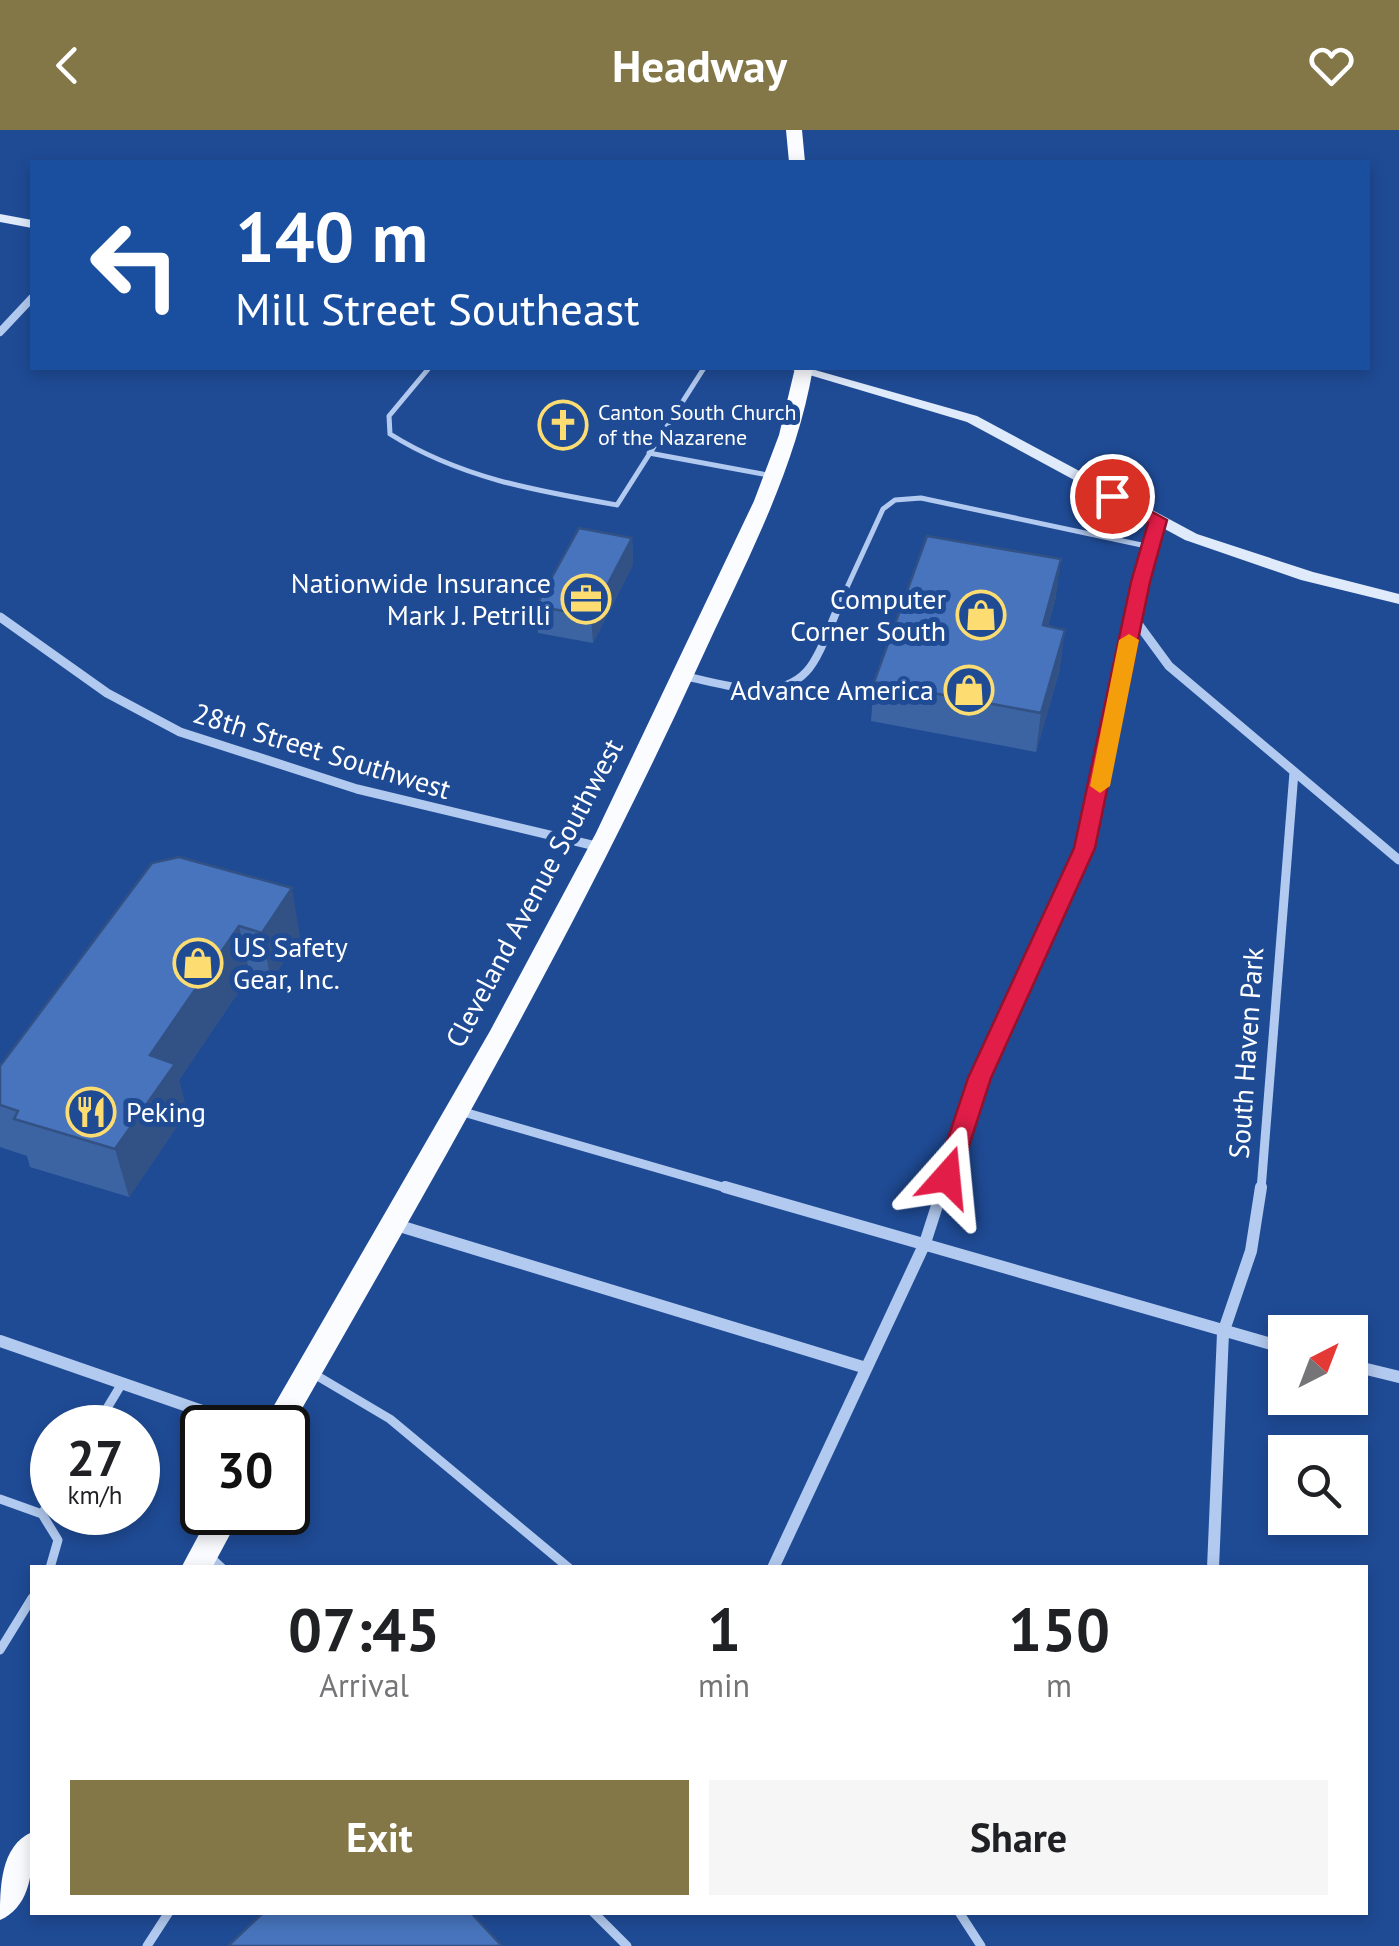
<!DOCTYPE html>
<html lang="en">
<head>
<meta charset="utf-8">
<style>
	body { margin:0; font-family:"PT Sans",sans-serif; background:#f6f6f6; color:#202124; height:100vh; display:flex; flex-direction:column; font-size:38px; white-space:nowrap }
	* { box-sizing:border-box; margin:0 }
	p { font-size:32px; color:#757577 }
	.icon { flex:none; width:55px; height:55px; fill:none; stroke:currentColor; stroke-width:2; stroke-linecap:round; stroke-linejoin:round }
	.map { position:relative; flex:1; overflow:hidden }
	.sheet { position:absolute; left:30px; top:1435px; width:1338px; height:350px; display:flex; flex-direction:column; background:#fff; border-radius:0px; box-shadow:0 5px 15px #0003 }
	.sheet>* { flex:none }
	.top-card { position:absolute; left:30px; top:30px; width:1340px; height:210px; border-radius:0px; box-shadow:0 5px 15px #0003; background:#1a4fa0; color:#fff; overflow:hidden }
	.needle { width:65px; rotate:42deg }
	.tools { position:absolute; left:1268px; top:1185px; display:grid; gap:20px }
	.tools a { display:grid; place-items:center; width:100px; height:100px; border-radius:0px; background:#fff; box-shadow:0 5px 15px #0003; font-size:50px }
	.speed { position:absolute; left:30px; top:1275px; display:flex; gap:20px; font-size:50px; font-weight:700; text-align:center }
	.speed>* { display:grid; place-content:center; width:130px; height:130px; border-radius:50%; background:#fff; box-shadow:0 5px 15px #0003; line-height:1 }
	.speed small { font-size:25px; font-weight:400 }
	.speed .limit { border:5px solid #111; border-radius:15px; background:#fff; color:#111 }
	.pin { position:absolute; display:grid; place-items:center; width:85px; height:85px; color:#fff; margin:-42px; border:5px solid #fff; border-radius:50%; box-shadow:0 2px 10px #0007 }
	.me { position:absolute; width:110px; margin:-55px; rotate:18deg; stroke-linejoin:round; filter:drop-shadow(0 0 8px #0008) }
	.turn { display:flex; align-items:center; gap:35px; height:210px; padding:0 40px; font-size:45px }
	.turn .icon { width:130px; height:130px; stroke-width:2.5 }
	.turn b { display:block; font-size:70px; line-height:85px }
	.eta { display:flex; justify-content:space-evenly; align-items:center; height:170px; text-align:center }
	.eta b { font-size:60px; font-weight:700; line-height:70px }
	.button { display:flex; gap:20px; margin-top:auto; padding:20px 40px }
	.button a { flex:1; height:115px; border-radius:0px; background:#837647; color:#fff; font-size:40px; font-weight:700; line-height:115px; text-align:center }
	.button a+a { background:#f6f6f6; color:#202124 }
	header { display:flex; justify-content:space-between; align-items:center; height:130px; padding:0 40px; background:#837647; color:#fff; font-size:45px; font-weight:700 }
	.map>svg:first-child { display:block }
</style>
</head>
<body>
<header><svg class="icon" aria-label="back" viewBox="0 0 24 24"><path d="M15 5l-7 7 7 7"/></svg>Headway<svg class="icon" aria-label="heart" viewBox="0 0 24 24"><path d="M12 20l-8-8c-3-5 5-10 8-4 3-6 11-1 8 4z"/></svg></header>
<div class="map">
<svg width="1399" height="1816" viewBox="0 0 1399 1816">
	<rect width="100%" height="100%" fill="#1f4b95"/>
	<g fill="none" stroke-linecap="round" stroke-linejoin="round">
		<path stroke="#b2caef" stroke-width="5" d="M429,238L389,286L390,304C460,348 537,361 617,375L704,238
			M649,323L773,346
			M843,466L883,379L895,370L921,368L1151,417"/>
		<path stroke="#b2caef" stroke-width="8" d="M684,546C720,553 776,574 806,542C821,527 834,484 844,464"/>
		<path stroke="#b2caef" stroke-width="9" d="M314,1244L390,1289L569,1438
			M95,1298L121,1255
			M0,1369L42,1384
			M208,1425L222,1438
			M50,1438L58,1410L42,1384L52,1367
			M0,1520L32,1468
			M593,1782L627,1816
			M959,1782L981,1816
			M147,1816L169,1782"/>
		<path stroke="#b2caef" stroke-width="8" d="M0,202L32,168
			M1138,466L1158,390"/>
		<path stroke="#b2caef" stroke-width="9" d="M1139,464L1133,487L1169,536L1399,730
			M0,487L107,563L180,602L357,659L600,717
			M460,981L733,1060
			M942,1060L979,948L1084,718L1133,487
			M1261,1060L1294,642"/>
		<path stroke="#b2caef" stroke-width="12" d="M725,1057L1285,1218
			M393,1094L866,1238
			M0,1211L251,1298
			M1350,1235L1399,1247
			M773,1438L925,1113L943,1057
			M1213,1438L1223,1203L1251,1121L1261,1057"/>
		<path fill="#dfeafb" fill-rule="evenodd" d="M0,84L32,90V98L0,92Z
			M786,238H808L977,286L1197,404L1313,442L1399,464V474L1301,450L1185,410L967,292Z"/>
		<path fill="#fafcff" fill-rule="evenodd" d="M786,0H802L805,32H789Z
			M795,238H813C795,344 743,437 699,534C578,799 432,1051 288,1303V1298H261L490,901L596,703L754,371L779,305Z
			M211,1382H242L212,1438H181Z
			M32,1702C34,1732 33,1776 0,1790C0,1758 0,1716 32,1702Z"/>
	</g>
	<path fill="#3d64a2" d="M632,408L633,435L593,513L538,503L536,476Z
		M1056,467L1048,496L1060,539L1036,622L871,591L874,552Z
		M152,733L300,806L271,851L250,845L179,950L187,982L129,1067L30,1037L27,1026L0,1017V936Z"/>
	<path fill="#325184" d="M632,408L633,435L593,513L591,486Z
		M1061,429L1056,467L1038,533L1043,495Z
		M1065,500L1060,539L1036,622L1041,583Z
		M292,758L300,806L271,851L262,803Z
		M239,796L250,845L179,950L187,982L129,1067L115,1019L150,925Z"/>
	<path fill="#4774bc" stroke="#325184" stroke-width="2.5" d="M579,398L632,408L591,486L536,476Z
		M927,406L1061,429L1043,495L1065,500L1041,583L874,552Z
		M179,727L292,758L262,803L239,796L150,925L175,934L115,1019L14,989L18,981L0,975V936L152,733Z
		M264,1782H470L502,1816H228Z"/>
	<path fill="#e11d48" stroke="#92132f" stroke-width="2.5" d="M1112,360L1167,390L1150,452L1095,718L991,948L959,1047L955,1053H938L935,1047L968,948L1074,718L1131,452L1148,393L1106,369L1103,366Z"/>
	<path fill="#f59e0b" d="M1129,504L1139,510L1110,656L1100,663L1090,656L1119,510Z"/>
	<defs>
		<g id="church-ring" transform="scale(2.5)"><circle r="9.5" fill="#1f4b95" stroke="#fddd72" stroke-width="1.5"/><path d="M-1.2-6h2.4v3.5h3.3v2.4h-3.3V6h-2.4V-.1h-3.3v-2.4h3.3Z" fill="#fddd72"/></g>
		<g id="office-ring" transform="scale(2.5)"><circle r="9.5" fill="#1f4b95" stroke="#fddd72" stroke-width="1.5"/><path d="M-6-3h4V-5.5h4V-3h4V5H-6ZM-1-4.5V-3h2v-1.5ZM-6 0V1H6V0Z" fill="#fddd72"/></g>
		<g id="shop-ring" transform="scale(2.5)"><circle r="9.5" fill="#1f4b95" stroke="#fddd72" stroke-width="1.5"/><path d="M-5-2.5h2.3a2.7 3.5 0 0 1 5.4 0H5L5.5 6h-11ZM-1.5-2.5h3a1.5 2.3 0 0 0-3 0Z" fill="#fddd72"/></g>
		<g id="restaurant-ring" transform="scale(2.5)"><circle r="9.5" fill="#1f4b95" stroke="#fddd72" stroke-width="1.5"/><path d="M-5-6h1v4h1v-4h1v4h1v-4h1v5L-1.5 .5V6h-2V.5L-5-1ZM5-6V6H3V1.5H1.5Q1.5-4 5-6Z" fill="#fddd72"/></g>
	</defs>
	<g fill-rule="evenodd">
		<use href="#church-ring" x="563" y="295"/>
		<use href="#office-ring" x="586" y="469"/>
		<use href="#shop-ring" x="981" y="485"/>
		<use href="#shop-ring" x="969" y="560"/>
		<use href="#shop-ring" x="198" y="833"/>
		<use href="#restaurant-ring" x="91" y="982"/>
	</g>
	<g text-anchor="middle" stroke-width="10" stroke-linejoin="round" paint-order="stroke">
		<g font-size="22" fill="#fff" stroke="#1f4b95" text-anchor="start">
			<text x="598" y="290">Canton South Church<tspan x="598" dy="25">of the Nazarene</tspan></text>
		</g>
		<g font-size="28" fill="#fff" stroke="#1f4b95" text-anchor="end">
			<text x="551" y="463">Nationwide Insurance<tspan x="551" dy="32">Mark J. Petrilli</tspan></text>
			<text x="946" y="479">Computer<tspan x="946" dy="32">Corner South</tspan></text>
			<text x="934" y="570">Advance America</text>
			<text x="233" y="827" text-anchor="start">US Safety<tspan x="233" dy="32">Gear, Inc.</tspan></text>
			<text x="126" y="992" text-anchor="start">Peking</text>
		</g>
		<g font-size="28" fill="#fff" stroke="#1f4b95">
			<text transform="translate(322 621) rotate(17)" y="10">28th Street Southwest</text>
			<text transform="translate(534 763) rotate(-62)" y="10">Cleveland Avenue Southwest</text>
			<text transform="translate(1246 923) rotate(-86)" y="10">South Haven Park</text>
		</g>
	</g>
</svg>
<div class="tools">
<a><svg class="needle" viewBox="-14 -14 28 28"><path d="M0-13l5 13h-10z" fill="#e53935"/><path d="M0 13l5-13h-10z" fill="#757577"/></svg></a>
<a><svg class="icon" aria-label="search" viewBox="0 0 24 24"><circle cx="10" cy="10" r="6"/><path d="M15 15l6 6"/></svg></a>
</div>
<div class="speed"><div>27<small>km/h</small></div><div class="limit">30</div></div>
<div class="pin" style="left:1112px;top:366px;background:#d93025"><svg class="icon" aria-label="arrive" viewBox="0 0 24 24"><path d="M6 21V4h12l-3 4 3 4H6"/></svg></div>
<svg class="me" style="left:947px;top:1047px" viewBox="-20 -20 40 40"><path d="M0-17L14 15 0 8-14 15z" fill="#e11d48" stroke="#fff" stroke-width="4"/></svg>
<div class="top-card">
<div class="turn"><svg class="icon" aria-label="left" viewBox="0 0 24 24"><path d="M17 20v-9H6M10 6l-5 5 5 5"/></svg><div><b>140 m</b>Mill Street Southeast</div></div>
</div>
<section class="sheet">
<div class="eta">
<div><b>07:45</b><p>Arrival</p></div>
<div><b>1</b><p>min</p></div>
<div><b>150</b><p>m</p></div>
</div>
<div class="button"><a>Exit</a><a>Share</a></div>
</section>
</div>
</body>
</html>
